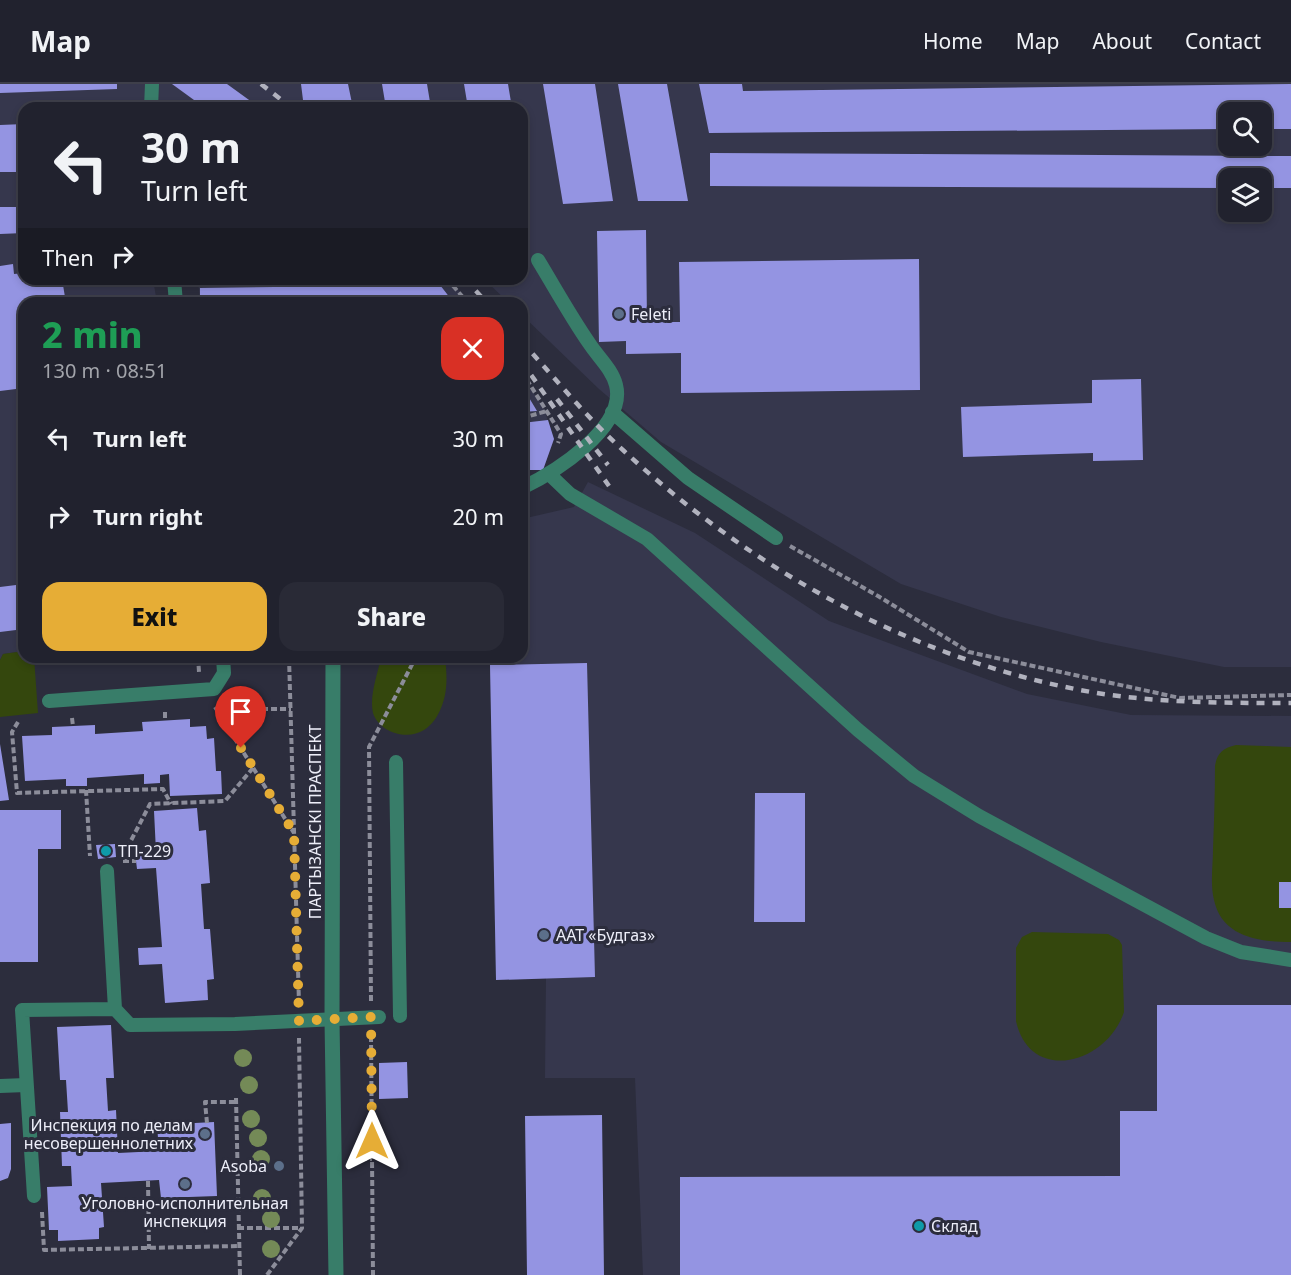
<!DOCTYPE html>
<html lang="en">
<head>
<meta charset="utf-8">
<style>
	body { margin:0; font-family:"Noto Sans",sans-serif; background:#292a36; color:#f1f3f6; height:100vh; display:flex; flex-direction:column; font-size:22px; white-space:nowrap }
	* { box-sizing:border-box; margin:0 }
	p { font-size:20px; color:#a2a4aa }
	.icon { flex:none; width:33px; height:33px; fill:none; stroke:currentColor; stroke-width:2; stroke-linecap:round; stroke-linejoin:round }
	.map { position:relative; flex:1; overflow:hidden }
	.panel { position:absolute; left:18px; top:213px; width:510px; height:366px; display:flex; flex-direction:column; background:#21222e; border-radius:18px; box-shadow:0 3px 9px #0003,0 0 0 2px #3e3f4a }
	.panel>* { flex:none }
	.guide { position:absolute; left:18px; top:18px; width:510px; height:183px; border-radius:18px; box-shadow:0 3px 9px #0003,0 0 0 2px #3e3f4a; background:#21222e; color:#f1f3f6; overflow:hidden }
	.fabs { position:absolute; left:1218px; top:18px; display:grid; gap:12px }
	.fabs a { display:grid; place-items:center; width:54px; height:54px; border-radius:12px; background:#21222e; box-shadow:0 3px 9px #0003,0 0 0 2px #3e3f4a; font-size:30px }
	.pin { position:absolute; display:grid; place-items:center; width:51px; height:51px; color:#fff; margin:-62px -26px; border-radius:50% 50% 50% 0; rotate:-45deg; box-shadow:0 0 6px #0007 }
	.pin .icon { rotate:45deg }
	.me { position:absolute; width:66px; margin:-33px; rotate:0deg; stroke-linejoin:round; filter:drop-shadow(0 0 4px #0008) }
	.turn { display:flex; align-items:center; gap:21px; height:126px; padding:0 24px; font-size:27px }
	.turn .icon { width:78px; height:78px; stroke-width:2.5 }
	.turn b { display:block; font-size:42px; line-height:51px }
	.then { display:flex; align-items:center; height:57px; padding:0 24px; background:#0003; gap:12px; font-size:22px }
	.round { display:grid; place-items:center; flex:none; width:63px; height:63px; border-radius:18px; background:#292a36 }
	.headline { display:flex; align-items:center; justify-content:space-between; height:102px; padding:0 24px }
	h1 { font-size:36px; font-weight:800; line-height:45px; color:#1e9e55 }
	.cta { display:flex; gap:12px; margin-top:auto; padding:12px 24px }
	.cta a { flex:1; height:69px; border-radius:18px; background:#e6ad36; color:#111; font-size:24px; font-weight:800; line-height:69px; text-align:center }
	.cta a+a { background:#292a36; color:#f1f3f6 }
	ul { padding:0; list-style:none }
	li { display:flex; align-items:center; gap:18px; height:78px; padding:0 24px }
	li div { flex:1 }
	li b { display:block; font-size:22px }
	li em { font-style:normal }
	header { display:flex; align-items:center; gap:36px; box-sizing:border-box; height:84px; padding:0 30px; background:#21222e; border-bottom:2px solid #3e3f4a }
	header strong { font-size:28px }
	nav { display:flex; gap:33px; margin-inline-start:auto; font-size:21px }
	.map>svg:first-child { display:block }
</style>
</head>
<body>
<header>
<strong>Map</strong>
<nav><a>Home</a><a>Map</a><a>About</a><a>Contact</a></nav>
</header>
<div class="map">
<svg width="1291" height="1191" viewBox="0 0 1291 1191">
	<rect width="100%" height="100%" fill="#2c2d3d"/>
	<path fill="#36374d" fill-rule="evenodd" d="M0,0H1291V583H1224L1101,558L1001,533L901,500L661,358L599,305L522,231V219H509L484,195H522V24H24V195H153L157,219H24V567L3,570L0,576ZM1228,28H1262V62H1228ZM1228,94H1262V128H1228Z
		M198,195H450L468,219H200Z
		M522,293L543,322L554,355L543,386H522Z
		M588,398L695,449L829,537L1027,610L1131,631L1291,632V1191H643L635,994H545L546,894L496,896L490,573H522V435L574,423Z"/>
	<path fill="#34470d" d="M24,567V573H34L38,629L0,633V576L3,570Z
		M381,573H445C447,590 448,608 441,624C438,632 432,641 424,646C407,657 379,648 373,629C369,612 378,589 381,573Z
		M1236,661L1291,663V858C1259,858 1222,853 1214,816C1210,800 1213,781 1213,765C1214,738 1215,710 1215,682C1217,669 1223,664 1236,661Z
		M1032,848L1108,850L1119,856L1122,861L1124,928C1106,981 1030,1000 1016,937V864L1022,853Z"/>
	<path fill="#9494e2" d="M0,0H117V5L0,9Z
		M172,0H227L260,24H205Z
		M301,0H348L353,24H313L303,16Z
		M382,0H427L431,24H386Z
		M464,0H508L512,24H468Z
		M543,0H595L613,117L563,120Z
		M618,0H667L688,117H638Z
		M699,0H742L743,7L1291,0V45H1262V28H1228V45L709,49Z
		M24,40V88H0V41Z
		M710,69L1291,72V104H1262V94H1228V104L710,102Z
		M522,90H523L528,121L522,122Z
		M0,123H24V149L0,150Z
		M646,146L647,238H680L679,178L919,175L920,306L681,309V269L626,270V257L599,258L597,147Z
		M13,180L14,190L24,189V195H62L66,219H24V260H21L24,279V304L0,307V182Z
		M440,201L454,219H200V204Z
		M1141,295L1143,376L1093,377V369L963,373L961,323L1092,319V296Z
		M522,302L537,327L522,328Z
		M548,336L554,355L543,386H522V339Z
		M24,500V545L0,548V503Z
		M587,579L595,893L496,896L490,581Z
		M190,635V643L206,642L207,655L214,654L216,687H221L222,710L170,712L169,690L160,691V699L144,700V690L87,694V702H66V695L25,697L22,652L52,651V643L95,641V650L143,647L142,638Z
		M0,660L9,716L0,717Z
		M755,709H805V838H754Z
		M197,724L199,747L206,746L210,799L201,800L204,845H210L214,895L207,896L208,916L165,919L162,880L139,881L138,864L162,863L156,784L137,785L135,769L156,768L154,727Z
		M0,726H61V765H38V878H0Z
		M115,760L116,773L98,775L96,761Z
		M1279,798H1291V824H1279Z
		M1157,921H1291V1191H680V1093L1120,1092V1027H1157Z
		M111,941L114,994H106L108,1027L116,1026L118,1069L159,1067L157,1041L214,1038L217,1112L161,1114L159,1096L101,1099L104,1143L99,1144V1155L58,1157V1146H49L47,1103L72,1102L71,1082H62L60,1028H68L66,996H60L57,943Z
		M407,978L408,1014L379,1015V979Z
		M602,1031L604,1191H527L525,1032Z
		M11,1039V1085L8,1094L0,1097V1040Z"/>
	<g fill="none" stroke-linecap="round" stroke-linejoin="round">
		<path stroke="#8c8d9a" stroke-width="4" stroke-dasharray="6 3" stroke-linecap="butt" d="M447,195L468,219
			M522,288L561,350L558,359
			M522,334L547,327
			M790,462L878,512L969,568L1180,614L1291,611
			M198,573L199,588
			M289,573L299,920
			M215,623L294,749
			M217,625H291
			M165,628V637
			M72,634L73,642
			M18,638L12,648L17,709L163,705L171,720
			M86,706L90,772
			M123,772L150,720L225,717L253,684
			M123,777H136
			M371,917L369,663L416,573
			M371,952L373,1191
			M236,1014L240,1191
			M207,1039L205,1018H236
			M352,1075H372
			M148,1097L149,1165
			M42,1128L44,1166L239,1162
			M238,1144H301
			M267,1191L302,1144L299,954"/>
		<path stroke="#387d69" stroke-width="14" d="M151,24L152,0
			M174,195L176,219
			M612,328L688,394L776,454
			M549,390L570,410L647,455L858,646L914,692L979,732L1206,854L1241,868L1291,876
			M522,404C553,389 627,344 616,301C612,285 598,273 589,259C571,233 555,204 538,176
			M49,617L214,605L224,589L223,573
			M396,678L400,932
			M107,787L115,925L130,941L235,940L379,933
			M0,1002L26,1001
			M34,1112L22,926L115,925"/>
		<path stroke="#387d69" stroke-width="15" d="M333,573L332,936L336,1191"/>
		<path stroke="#b1b2be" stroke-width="4.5" stroke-dasharray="8 8" stroke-linecap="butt" d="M261,0L292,24
			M465,195L487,219
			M522,258C555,294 587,334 624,367C755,488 919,579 1097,609C1161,619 1226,619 1291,619
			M522,278L609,402
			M557,315L608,381"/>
	</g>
	<g fill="#748a57">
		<circle cx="243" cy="974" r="9"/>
		<circle cx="249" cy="1001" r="9"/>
		<circle cx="251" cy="1035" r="9"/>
		<circle cx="258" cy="1054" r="9"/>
		<circle cx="261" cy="1075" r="9"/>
		<circle cx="262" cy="1114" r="9"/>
		<circle cx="271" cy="1135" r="9"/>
		<circle cx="271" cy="1165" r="9"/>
	</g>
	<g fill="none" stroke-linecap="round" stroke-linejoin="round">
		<path stroke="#e6ad36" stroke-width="10" stroke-dasharray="0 18" d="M241,664L294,749L299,937L371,933L372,1057"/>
	</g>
	<g fill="#5c6f8a" stroke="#2c2d3d" stroke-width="2">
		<circle cx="619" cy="230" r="6"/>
		<circle cx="544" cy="851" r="6"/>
		<circle cx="205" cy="1050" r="6"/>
		<circle cx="279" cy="1082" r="6"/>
		<circle cx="185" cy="1100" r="6"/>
	</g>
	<g fill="#0f9aa8" stroke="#2c2d3d" stroke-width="2">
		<circle cx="106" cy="767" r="6"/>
		<circle cx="919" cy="1142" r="6"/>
	</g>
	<g text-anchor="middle" stroke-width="6" stroke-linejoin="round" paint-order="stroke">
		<g font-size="16" fill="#edeef9" stroke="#2c2d3d" text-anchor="start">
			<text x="631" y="236">Feleti</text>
			<text x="118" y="773">ТП-229</text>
			<text x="556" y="857">ААТ «Будгаз»</text>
			<text x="193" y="1047" text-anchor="end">Инспекция по делам<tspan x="193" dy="18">несовершеннолетних</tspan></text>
			<text x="267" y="1088" text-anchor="end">Asoba</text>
			<text x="185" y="1125" text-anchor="middle">Уголовно-исполнительная<tspan x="185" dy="18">инспекция</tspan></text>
			<text x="931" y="1148">Склад</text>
		</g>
		<g font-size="16" fill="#edeef9" stroke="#2c2d3d">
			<text transform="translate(315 738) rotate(-90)" y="6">ПАРТЫЗАНСКІ ПРАСПЕКТ</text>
		</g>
	</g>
</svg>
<div class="fabs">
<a><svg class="icon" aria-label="search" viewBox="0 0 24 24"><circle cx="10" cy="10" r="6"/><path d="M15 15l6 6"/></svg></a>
<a><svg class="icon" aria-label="layers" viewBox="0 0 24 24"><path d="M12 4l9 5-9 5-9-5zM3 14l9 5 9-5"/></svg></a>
</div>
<div class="pin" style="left:241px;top:664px;background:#d93025"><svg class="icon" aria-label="arrive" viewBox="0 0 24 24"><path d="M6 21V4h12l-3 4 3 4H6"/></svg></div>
<svg class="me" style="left:372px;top:1057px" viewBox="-20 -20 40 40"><path d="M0-17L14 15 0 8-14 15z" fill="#e6ad36" stroke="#fff" stroke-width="4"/></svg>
<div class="guide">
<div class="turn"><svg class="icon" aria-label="left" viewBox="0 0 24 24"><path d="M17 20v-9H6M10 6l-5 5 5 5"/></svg><div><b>30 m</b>Turn left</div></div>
<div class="then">Then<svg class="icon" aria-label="right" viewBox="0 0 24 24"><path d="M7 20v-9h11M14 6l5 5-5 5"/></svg></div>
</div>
<section class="panel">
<div class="headline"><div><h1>2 min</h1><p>130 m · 08:51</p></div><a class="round" style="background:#d93025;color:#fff"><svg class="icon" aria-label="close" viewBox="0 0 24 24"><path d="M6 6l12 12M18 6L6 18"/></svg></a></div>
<ul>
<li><svg class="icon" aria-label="left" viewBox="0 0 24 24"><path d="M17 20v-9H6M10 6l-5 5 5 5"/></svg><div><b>Turn left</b></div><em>30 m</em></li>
<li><svg class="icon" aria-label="right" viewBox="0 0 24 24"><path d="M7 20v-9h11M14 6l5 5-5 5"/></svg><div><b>Turn right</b></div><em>20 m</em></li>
</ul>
<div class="cta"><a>Exit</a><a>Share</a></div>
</section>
</div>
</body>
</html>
